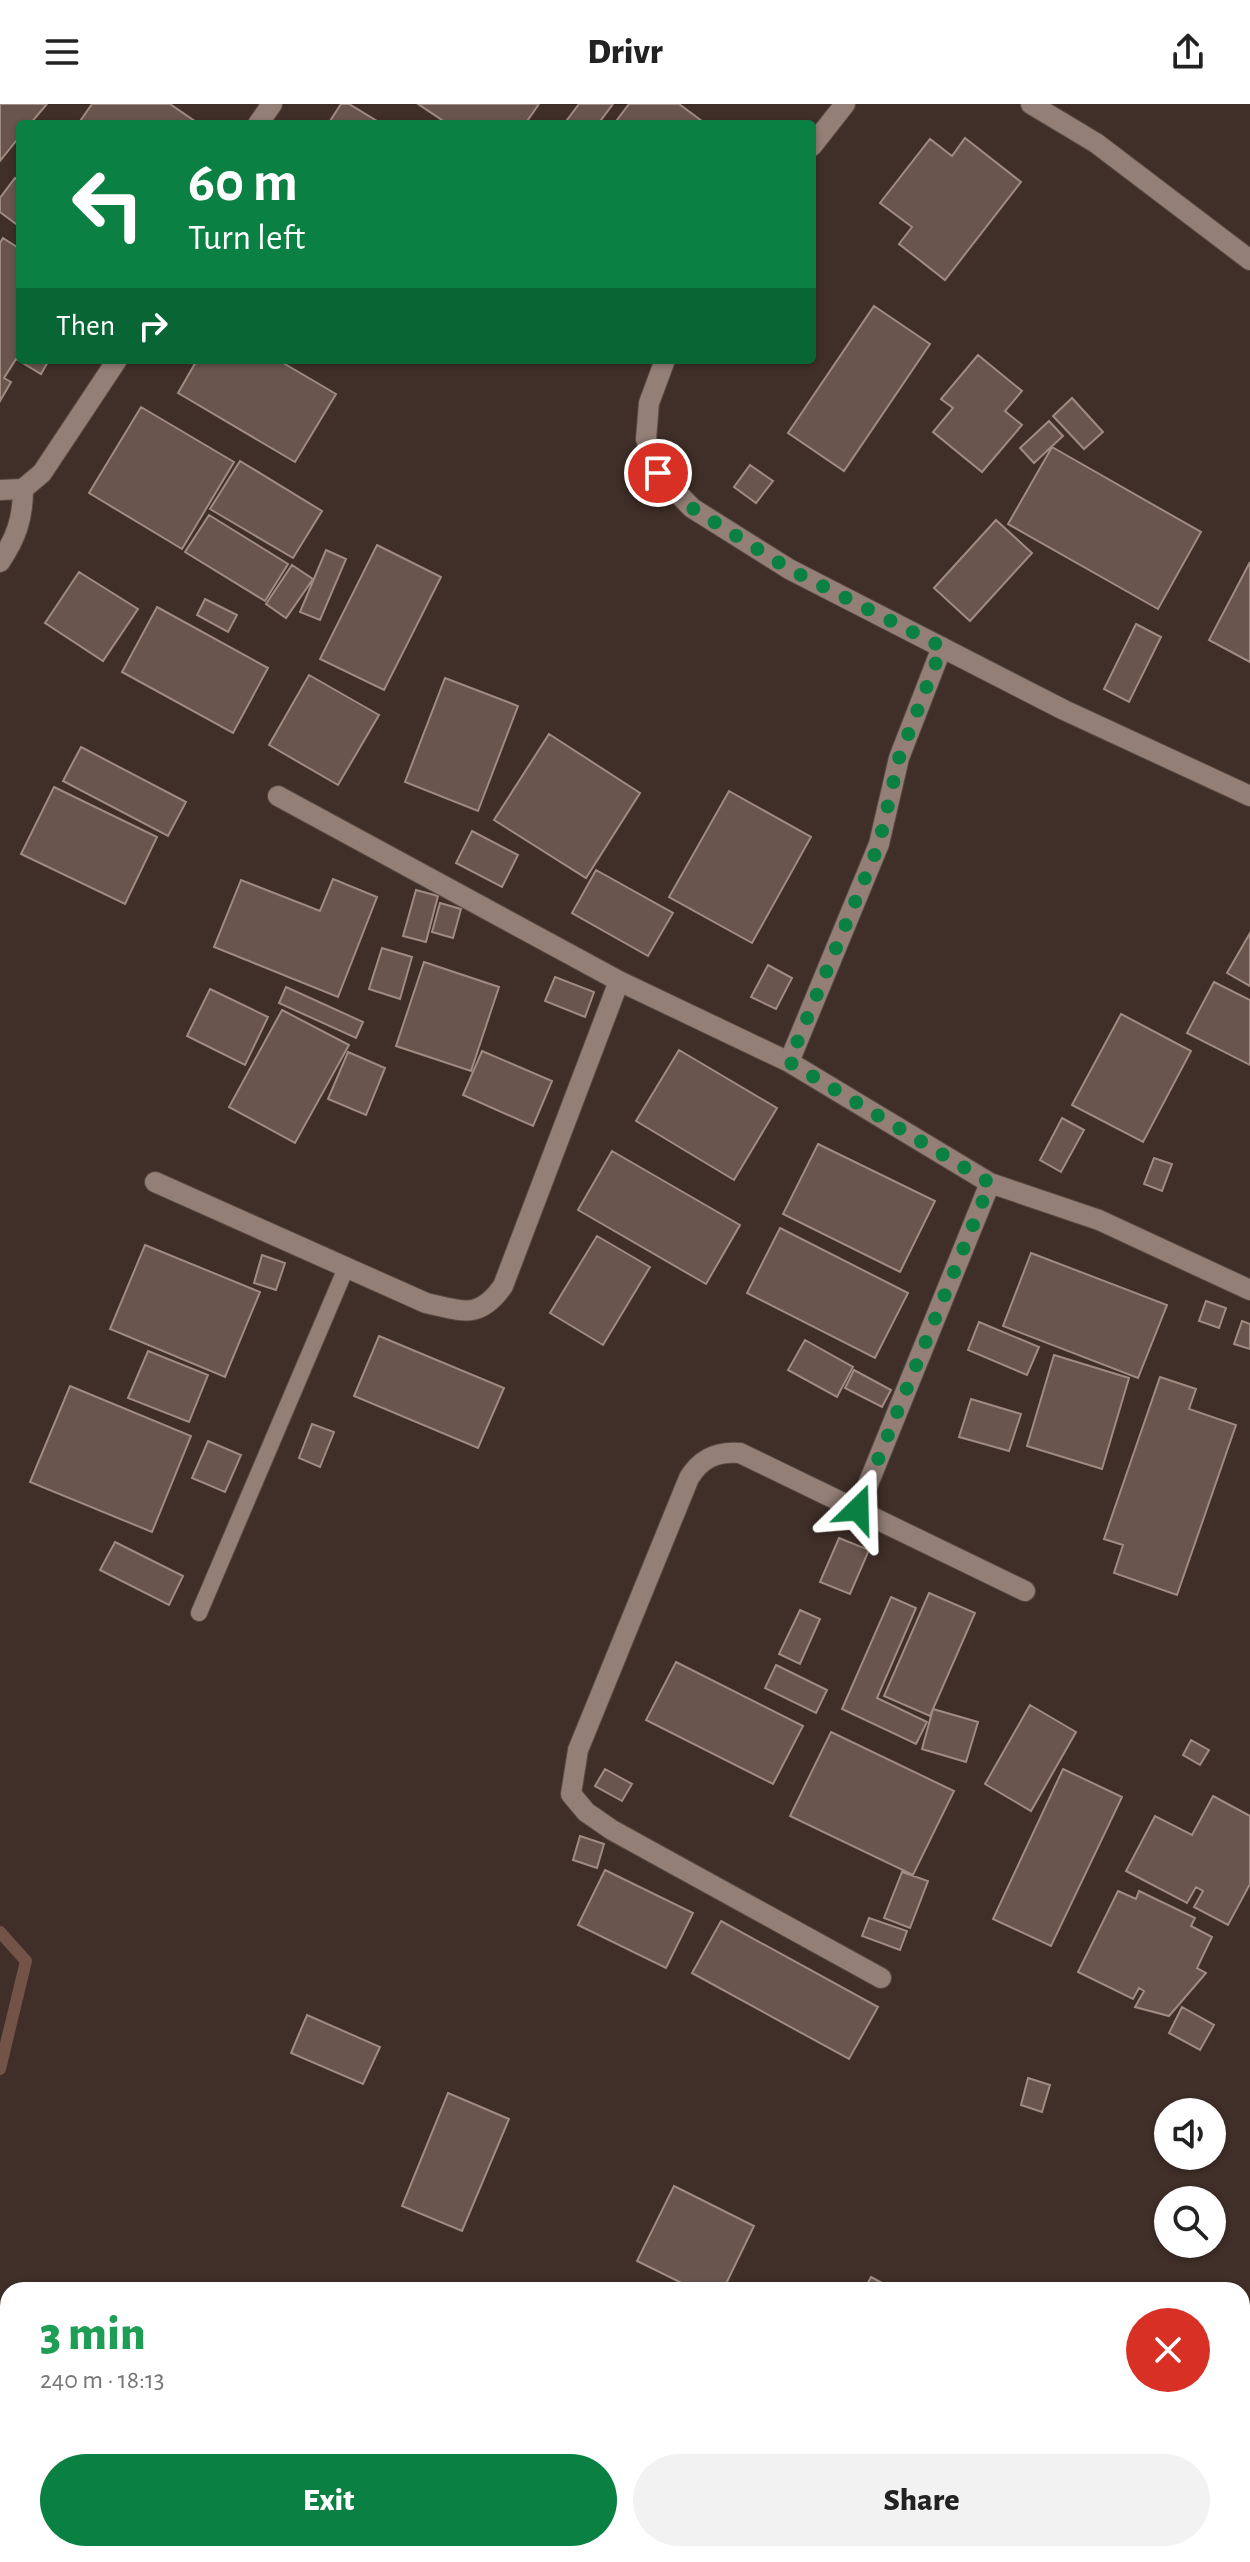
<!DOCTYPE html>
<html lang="en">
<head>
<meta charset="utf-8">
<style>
	body { margin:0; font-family:"Alegreya Sans",sans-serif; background:#f2f2f2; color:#222; height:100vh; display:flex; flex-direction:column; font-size:30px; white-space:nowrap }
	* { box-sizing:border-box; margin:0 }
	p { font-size:26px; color:#767676 }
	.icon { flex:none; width:44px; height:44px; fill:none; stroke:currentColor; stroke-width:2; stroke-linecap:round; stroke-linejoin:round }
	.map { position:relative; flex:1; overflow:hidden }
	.details { position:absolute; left:0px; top:2178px; width:1250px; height:280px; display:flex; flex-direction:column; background:#fff; border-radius:24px 24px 0 0; box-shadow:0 2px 6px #0004 }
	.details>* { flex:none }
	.top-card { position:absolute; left:16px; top:16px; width:800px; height:244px; border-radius:8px; box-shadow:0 2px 6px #0004; background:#0b8043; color:#fff; overflow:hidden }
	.buttons { position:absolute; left:1154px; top:1994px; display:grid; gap:16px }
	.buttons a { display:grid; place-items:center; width:72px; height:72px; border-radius:50%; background:#fff; box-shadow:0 2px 6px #0004; font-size:40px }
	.pin { position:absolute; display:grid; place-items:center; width:68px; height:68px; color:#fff; margin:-34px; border:4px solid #fff; border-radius:50%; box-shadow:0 2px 8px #0007 }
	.me { position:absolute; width:88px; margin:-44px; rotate:22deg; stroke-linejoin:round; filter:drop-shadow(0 0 6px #0008) }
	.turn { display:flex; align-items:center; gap:28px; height:168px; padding:0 40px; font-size:36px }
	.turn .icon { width:104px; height:104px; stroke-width:2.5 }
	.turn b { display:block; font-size:56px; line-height:68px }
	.then { display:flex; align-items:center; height:76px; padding:0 40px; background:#0003; gap:16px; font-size:30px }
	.round { display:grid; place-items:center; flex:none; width:84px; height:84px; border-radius:42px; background:#f2f2f2 }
	.headline { display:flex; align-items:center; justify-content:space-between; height:136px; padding:0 40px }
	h1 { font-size:48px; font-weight:800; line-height:60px; color:#1e9e55 }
	.primary-button { display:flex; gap:16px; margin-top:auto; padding:16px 40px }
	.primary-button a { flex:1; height:92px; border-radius:48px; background:#0b8043; color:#fff; font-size:32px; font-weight:800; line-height:92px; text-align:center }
	.primary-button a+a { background:#f2f2f2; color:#222 }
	header { display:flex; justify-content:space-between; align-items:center; height:104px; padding:0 40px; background:#fff; font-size:36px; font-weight:800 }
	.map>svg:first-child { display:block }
</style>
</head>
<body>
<header><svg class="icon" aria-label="menu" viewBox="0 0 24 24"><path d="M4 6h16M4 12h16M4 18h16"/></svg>Drivr<svg class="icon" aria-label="share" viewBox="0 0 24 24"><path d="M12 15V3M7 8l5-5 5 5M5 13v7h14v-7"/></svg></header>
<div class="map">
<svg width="1250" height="2458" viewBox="0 0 1250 2458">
	<rect width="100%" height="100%" fill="#402e28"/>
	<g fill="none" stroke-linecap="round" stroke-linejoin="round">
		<path stroke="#735348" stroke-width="12" d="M0,1828L26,1857L0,1965"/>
	</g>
	<path fill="#69554e" stroke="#a08b83" stroke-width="2" d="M0,0H47L30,20H20V32L0,57Z
		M92,0H170L199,20H78Z
		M341,0H349L382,20H328Z
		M418,0H539L525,20H458L453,17L448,20Z
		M579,0H613L598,20H564Z
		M629,0H679L706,20H614Z
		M965,34L1021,78L945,176L899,140L912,123L880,99L930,35L952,52Z
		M15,74L20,78V123L0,108V94Z
		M3,134L20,145V256H49L41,270L16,255L4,274L11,278L0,297V139Z
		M874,202L930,240L844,367L788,329Z
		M978,251L1022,287L1005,307L1022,321L982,368L933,328L953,304L941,295Z
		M197,256H278L336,290L295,358L178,289Z
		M1072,294L1103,328L1084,345L1053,312Z
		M141,303L234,358L182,445L89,389Z
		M1049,317L1063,332L1034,359L1020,344Z
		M1052,343L1201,428L1158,505L1008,420Z
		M240,357L322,407L293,454L210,405Z
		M750,361L773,377L756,399L734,383Z
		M209,411L288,460L265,497L185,448Z
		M996,416L1032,449L970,517L934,484Z
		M377,441L441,473L384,586L320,555Z
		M326,446L346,455L320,516L300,508Z
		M1250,458V558L1209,536Z
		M292,461L313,475L286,514L266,500Z
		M79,468L138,505L103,557L45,519Z
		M205,495L237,511L228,528L197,511Z
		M157,503L268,564L233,629L122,568Z
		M1136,520L1161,533L1129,598L1104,585Z
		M309,571L379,611L338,681L269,641Z
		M445,574L518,602L478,707L405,678Z
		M549,630L640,689L586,774L494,716Z
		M81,643L186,698L168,732L63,677Z
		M54,683L157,733L125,800L21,750Z
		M729,687L811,733L752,839L669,793Z
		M472,727L518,751L502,783L456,759Z
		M596,766L673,809L648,852L572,809Z
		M333,775L377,793L338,893L214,843L241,776L320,807Z
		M416,786L438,792L426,838L403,832Z
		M440,799L461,805L453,834L432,828Z
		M1250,829V882L1227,869Z
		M382,844L412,853L400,895L369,885Z
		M424,858L499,883L471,967L396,942Z
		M768,861L792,874L776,905L751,893Z
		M555,873L594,888L585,913L545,897Z
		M1214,878L1250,896V961L1187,929Z
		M286,883L363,918L356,934L279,899Z
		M210,885L268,913L245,961L187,932Z
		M282,906L349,941L295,1039L229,1003Z
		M1121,910L1191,947L1143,1038L1072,1001Z
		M679,946L777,1004L734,1076L636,1017Z
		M482,947L552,977L533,1022L463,991Z
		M348,948L385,964L366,1011L328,995Z
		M1062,1014L1084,1026L1061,1068L1040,1056Z
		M818,1040L935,1097L900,1168L783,1110Z
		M612,1047L740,1121L706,1180L578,1106Z
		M1154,1054L1172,1060L1162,1087L1144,1080Z
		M780,1124L908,1189L875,1254L747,1189Z
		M597,1132L650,1163L603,1241L550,1209Z
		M145,1141L260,1188L225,1273L110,1225Z
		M1031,1149L1167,1201L1138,1274L1003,1222Z
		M262,1151L285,1159L276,1186L254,1179Z
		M1206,1197L1226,1204L1219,1224L1199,1217Z
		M1242,1217L1250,1220V1245L1234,1240Z
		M979,1218L1039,1243L1027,1271L968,1246Z
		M379,1232L504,1284L478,1344L354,1292Z
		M805,1236L853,1263L837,1293L788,1266Z
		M148,1247L208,1271L189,1318L128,1294Z
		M1054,1251L1129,1274L1102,1365L1027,1342Z
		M854,1266L891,1286L882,1303L845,1284Z
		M1160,1273L1196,1285L1189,1305L1236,1321L1177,1491L1114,1469L1123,1441L1104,1435Z
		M70,1282L191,1332L152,1428L30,1378Z
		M971,1295L1021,1310L1009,1347L959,1333Z
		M312,1320L334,1328L320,1363L299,1354Z
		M208,1337L241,1351L225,1388L192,1374Z
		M839,1434L869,1446L850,1490L820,1478Z
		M115,1438L183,1472L169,1501L100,1466Z
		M929,1489L975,1509L930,1612L884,1592Z
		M891,1493L916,1504L877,1594L927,1618L916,1640L842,1605Z
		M800,1506L820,1515L800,1560L779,1550Z
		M676,1558L803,1622L773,1680L646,1616Z
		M776,1561L827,1586L816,1609L765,1584Z
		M1030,1601L1076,1628L1031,1707L985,1680Z
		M933,1605L978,1618L966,1658L922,1645Z
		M831,1628L954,1687L913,1771L790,1712Z
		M1191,1636L1209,1646L1200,1661L1183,1651Z
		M605,1665L632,1680L622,1697L595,1682Z
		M1063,1665L1122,1693L1051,1842L993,1815Z
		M1213,1692L1250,1712V1780L1228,1821L1194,1803L1203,1787L1196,1783L1187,1799L1126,1767L1155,1712L1192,1731Z
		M580,1732L604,1740L597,1764L573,1756Z
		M605,1766L693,1809L666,1864L578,1821Z
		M902,1768L928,1777L910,1824L884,1814Z
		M1118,1787L1136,1795L1139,1787L1195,1814L1191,1822L1212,1833L1197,1864L1206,1869L1169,1912L1135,1903L1144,1887L1139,1884L1133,1895L1078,1868Z
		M869,1814L907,1827L900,1846L862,1832Z
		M721,1817L878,1903L849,1955L692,1869Z
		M1182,1903L1214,1921L1200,1946L1169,1929Z
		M307,1911L380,1943L363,1980L291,1949Z
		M1028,1974L1050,1981L1042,2008L1021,2001Z
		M448,1989L509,2015L462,2127L402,2102Z
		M674,2082L754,2122L723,2186H696L637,2157Z
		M871,2173L895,2186H864Z
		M1248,2350L1250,2458H1180L1175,2450H1242V2359Z
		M323,2450H353L381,2458H321Z
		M721,2450H783L781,2458H718Z"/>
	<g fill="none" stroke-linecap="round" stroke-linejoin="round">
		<g stroke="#594a44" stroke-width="18">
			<path id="service" d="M199,1509L346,1164"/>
		</g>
		<g stroke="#594a44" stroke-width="22">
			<path id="minor" d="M1031,0L1096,39L1250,156
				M258,20L272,0
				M812,42L845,0
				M665,256L649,299L646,335L658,369L692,404L789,465L1064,606L1250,692
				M0,386L23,385L42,369L117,256
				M0,458C16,434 23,415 23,385
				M278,692L619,877L789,958L990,1079L1099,1116L1250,1186
				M789,958L879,740L899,654L942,543
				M155,1078L426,1199C463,1207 479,1216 503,1182L619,877
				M858,1405L990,1079
				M881,1874L612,1726L586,1708L571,1690L578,1646L689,1374C701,1354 717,1347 740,1349L1025,1487
				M893,2450L902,2458
				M540,2458L542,2450"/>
		</g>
		<use href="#service" stroke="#947f77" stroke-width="16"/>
		<use href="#minor" stroke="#947f77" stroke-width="20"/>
	</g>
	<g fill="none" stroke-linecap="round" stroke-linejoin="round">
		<path stroke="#0b8043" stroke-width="14" stroke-dasharray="0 25.2" d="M658,369L692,404L789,465L942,543L899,654L879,740L789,958L990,1079L858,1405"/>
	</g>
</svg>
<div class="buttons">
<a><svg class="icon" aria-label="sound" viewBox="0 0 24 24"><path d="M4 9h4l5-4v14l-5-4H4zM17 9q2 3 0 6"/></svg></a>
<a><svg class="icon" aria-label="search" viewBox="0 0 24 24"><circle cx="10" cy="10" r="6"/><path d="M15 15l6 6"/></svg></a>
</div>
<div class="pin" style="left:658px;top:369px;background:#d93025"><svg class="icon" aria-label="arrive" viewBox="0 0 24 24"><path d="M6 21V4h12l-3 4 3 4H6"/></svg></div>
<svg class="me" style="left:858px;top:1405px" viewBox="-20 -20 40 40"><path d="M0-17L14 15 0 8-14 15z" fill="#0b8043" stroke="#fff" stroke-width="4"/></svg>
<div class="top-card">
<div class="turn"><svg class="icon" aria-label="left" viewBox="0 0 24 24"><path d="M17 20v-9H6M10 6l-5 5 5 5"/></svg><div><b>60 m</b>Turn left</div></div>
<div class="then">Then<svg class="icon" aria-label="right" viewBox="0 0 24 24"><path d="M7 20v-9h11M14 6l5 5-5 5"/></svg></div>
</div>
<section class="details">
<div class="headline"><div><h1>3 min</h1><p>240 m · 18:13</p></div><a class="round" style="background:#d93025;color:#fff"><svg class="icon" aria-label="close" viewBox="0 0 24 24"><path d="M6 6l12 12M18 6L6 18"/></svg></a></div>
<div class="primary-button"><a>Exit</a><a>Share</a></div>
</section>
</div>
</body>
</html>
